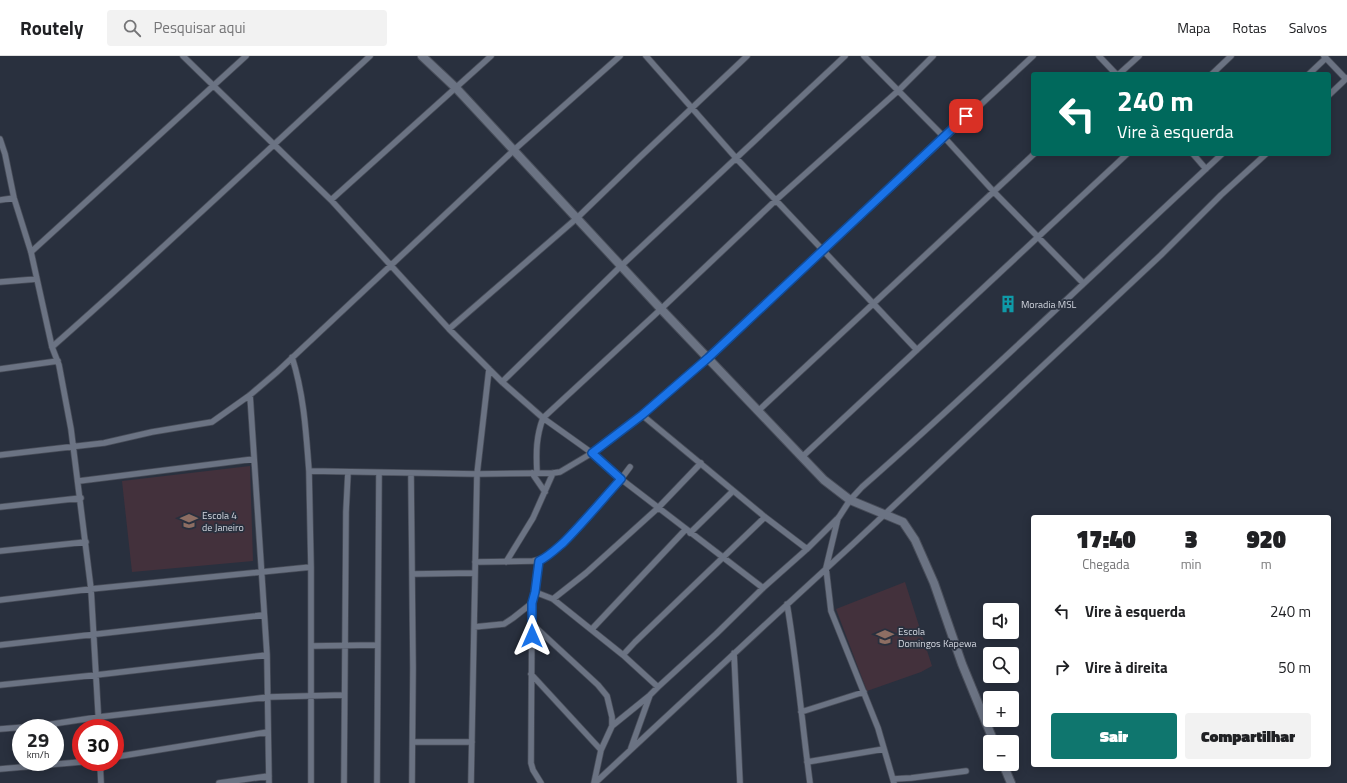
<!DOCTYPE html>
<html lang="pt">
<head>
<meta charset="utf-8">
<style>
	body { margin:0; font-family:"Titillium Web",sans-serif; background:#f2f2f2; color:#202124; height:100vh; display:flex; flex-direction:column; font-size:15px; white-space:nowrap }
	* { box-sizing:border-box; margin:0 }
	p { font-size:13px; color:#757577 }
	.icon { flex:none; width:22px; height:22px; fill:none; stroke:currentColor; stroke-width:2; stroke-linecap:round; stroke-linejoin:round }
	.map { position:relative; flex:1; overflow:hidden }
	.drawer { position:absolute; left:1031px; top:459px; width:300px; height:252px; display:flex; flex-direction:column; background:#fff; border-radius:4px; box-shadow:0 2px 10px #0003 }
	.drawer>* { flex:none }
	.banner { position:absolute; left:1031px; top:16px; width:300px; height:84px; border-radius:4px; box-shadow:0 2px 10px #0003; background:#00695c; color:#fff; overflow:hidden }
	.buttons { position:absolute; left:983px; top:547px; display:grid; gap:8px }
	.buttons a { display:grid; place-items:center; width:36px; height:36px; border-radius:4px; background:#fff; box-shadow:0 2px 10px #0003; font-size:20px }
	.speed { position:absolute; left:12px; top:663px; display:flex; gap:8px; font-size:20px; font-weight:700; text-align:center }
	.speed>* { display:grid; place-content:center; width:52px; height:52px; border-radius:50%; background:#fff; box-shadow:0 2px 10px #0003; line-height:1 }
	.speed small { font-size:10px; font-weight:400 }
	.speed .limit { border:6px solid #d22; background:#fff; color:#111 }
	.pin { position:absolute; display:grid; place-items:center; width:34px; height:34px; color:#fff; margin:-17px; border-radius:8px; box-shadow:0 2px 6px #0006 }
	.me { position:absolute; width:44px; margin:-22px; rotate:0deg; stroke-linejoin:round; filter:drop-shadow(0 0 3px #0008) }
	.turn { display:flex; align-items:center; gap:14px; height:84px; padding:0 20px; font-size:18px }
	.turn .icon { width:52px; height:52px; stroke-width:2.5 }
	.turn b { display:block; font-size:28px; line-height:34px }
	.eta { display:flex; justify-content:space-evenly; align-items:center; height:68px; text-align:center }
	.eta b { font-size:24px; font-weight:800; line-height:28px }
	.action { display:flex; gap:8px; margin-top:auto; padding:8px 20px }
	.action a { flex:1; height:46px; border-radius:4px; background:#0f766e; color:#fff; font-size:16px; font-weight:800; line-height:46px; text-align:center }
	.action a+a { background:#f2f2f2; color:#202124 }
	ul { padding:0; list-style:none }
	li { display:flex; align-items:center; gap:12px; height:56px; padding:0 20px }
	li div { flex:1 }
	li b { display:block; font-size:15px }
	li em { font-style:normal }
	header { display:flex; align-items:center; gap:24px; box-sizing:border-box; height:56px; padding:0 20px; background:#fff; border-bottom:1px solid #e0e0e0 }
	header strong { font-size:19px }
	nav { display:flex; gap:22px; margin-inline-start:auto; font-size:14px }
	.search { width:280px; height:36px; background:#f2f2f2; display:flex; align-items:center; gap:10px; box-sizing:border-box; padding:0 14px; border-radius:4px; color:#757577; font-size:15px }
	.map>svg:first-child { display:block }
</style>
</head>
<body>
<header>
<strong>Routely</strong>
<div class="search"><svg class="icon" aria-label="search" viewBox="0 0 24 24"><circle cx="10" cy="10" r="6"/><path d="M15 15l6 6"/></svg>Pesquisar aqui</div>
<nav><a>Mapa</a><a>Rotas</a><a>Salvos</a></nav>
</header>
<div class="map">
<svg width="1347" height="727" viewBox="0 0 1347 727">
	<rect width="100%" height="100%" fill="#29303e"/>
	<path fill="#43313c" d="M250,410L253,505L132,516L122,425Z
		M905,526L932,610L921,616L867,635L836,553Z"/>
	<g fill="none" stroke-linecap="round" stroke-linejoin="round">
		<g stroke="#484d59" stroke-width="7">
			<path id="street" d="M183,0L331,144L449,273L502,326L543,362L592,397L621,423L763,532
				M646,0L736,102L917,294
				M864,0L944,81L994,136L1083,227
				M1099,0L1116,18
				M1324,0L1346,23
				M1119,18L1139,0
				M1212,18L1231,0
				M1309,18L1326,2
				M1329,39L1347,22
				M0,83L5,98L14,142L31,196L52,291L59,309L71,373L91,533L99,672
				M1193,98L1206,113
				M0,144L14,142
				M331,144L491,0
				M31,196L246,0
				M0,226L37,223
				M449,273L577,162L640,101L747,0
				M52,291C160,196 264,97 370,0
				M292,301C304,339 306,376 309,415
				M0,313L58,305
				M489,313L477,418L553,417L560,416L592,397L642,359L708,302L1033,0
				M502,326L621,210L845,0
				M250,339L267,599L269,727
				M758,355L1034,98
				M642,359L765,461L807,493
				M0,399L104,387L152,376L212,366L250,339L277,316L514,94L620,0
				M802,401L1127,98
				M411,417L413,612L412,727
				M532,417L545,436
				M537,417C536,396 536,381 543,362L661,253L776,144L899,34L933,0
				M79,425L254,403
				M0,451L81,442
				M838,462L826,512L831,555L878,672L894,727
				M690,477L733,435
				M0,495L86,486
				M539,505L535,536L532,547L531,707L533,714L541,727
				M475,506L533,505L546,502L578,472L621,423L630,411
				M506,506L533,462L553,417
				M311,511V727
				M412,518L475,517
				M535,536L553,543L623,599L658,631
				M553,543L586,517L658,452L701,407
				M0,544L91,533L311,511L309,415L477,418L471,727
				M787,548C797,607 802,667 810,727
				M532,568L598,629L607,640L612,661V670L601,694L594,727
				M474,571L504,568L513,562L532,547
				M592,573L686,473
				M0,589L264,559
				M311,590L377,589
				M734,597L740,727
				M623,599L635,586L765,461
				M531,618L601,694
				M0,629L96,619L267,599
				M801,656L864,636
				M612,670L649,640
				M0,673L39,670L99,661L268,641L344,639
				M413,686H472
				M631,692L650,639L658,631L716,578L763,532L807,493L839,461L850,444L862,431C985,323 1102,209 1222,98
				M115,701L268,676
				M100,706L101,727
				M807,706L884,693
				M0,713L81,706
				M893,723L911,722L966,715
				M219,727L269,720
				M344,727L346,456L348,416
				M377,727L379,417
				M595,727L766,568L853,488L1161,199L1221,139L1266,98"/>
		</g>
		<g stroke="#484d59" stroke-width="10">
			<path id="secondary" d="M422,0L456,32L661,253L802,401L824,424L850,444L903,466L915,484L934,527L962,608L994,686
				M1003,708L1011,727"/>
		</g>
		<use href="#street" stroke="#6b7383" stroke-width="5.5"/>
		<use href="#secondary" stroke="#6b7383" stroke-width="8"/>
	</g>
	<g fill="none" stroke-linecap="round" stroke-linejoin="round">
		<g stroke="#114b97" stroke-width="10">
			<path id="route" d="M532,580V547L535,536L539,505C549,500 556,493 564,486C584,466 602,444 621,423L592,397L642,359L708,302L966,60"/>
		</g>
		<use href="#route" stroke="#1a73e8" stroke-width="7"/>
	</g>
	<defs>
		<g id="building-bare" transform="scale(1.38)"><path d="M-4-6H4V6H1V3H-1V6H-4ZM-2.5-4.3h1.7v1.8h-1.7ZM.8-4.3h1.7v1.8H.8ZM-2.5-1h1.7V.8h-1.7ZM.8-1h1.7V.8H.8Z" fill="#0f9aa8" stroke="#29303e" stroke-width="2.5" paint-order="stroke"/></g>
		<g id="school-bare" transform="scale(1.38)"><path d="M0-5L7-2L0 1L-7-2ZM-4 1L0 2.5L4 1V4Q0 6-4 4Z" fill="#8d6e63" stroke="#29303e" stroke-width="2.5" paint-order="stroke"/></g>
	</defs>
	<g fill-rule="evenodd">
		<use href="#building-bare" x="1008" y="248"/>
		<use href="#school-bare" x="189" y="465"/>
		<use href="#school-bare" x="885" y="581"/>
	</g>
	<g text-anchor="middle" stroke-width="3.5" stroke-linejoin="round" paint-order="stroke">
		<g font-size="10" fill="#d3d7e0" stroke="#29303e" text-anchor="start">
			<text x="1021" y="252">Moradia MSL</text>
			<text x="202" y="463">Escola 4<tspan x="202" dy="12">de Janeiro</tspan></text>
			<text x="898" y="579">Escola<tspan x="898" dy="12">Domingos Kapewa</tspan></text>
		</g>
	</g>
</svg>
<div class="buttons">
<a><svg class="icon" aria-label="sound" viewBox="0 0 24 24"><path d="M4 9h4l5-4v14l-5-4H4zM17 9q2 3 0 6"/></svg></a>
<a><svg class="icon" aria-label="search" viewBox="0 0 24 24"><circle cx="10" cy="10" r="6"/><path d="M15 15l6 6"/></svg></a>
<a>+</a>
<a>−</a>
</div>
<div class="speed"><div>29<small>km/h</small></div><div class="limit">30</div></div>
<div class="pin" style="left:966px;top:60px;background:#d93025"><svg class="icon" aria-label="arrive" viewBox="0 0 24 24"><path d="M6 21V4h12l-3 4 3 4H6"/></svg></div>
<svg class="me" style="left:532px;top:580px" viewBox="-20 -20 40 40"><path d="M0-17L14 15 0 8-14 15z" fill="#1a73e8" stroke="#fff" stroke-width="4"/></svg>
<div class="banner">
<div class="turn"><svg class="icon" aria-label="left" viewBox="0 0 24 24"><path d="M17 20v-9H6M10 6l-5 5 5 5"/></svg><div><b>240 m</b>Vire à esquerda</div></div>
</div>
<section class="drawer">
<div class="eta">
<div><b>17:40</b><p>Chegada</p></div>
<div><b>3</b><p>min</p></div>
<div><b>920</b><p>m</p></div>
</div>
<ul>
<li><svg class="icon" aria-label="left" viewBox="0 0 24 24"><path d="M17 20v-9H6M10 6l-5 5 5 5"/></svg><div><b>Vire à esquerda</b></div><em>240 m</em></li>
<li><svg class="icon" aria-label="right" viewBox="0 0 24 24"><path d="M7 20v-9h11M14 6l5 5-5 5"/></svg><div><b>Vire à direita</b></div><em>50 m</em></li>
</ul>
<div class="action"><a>Sair</a><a>Compartilhar</a></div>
</section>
</div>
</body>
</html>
